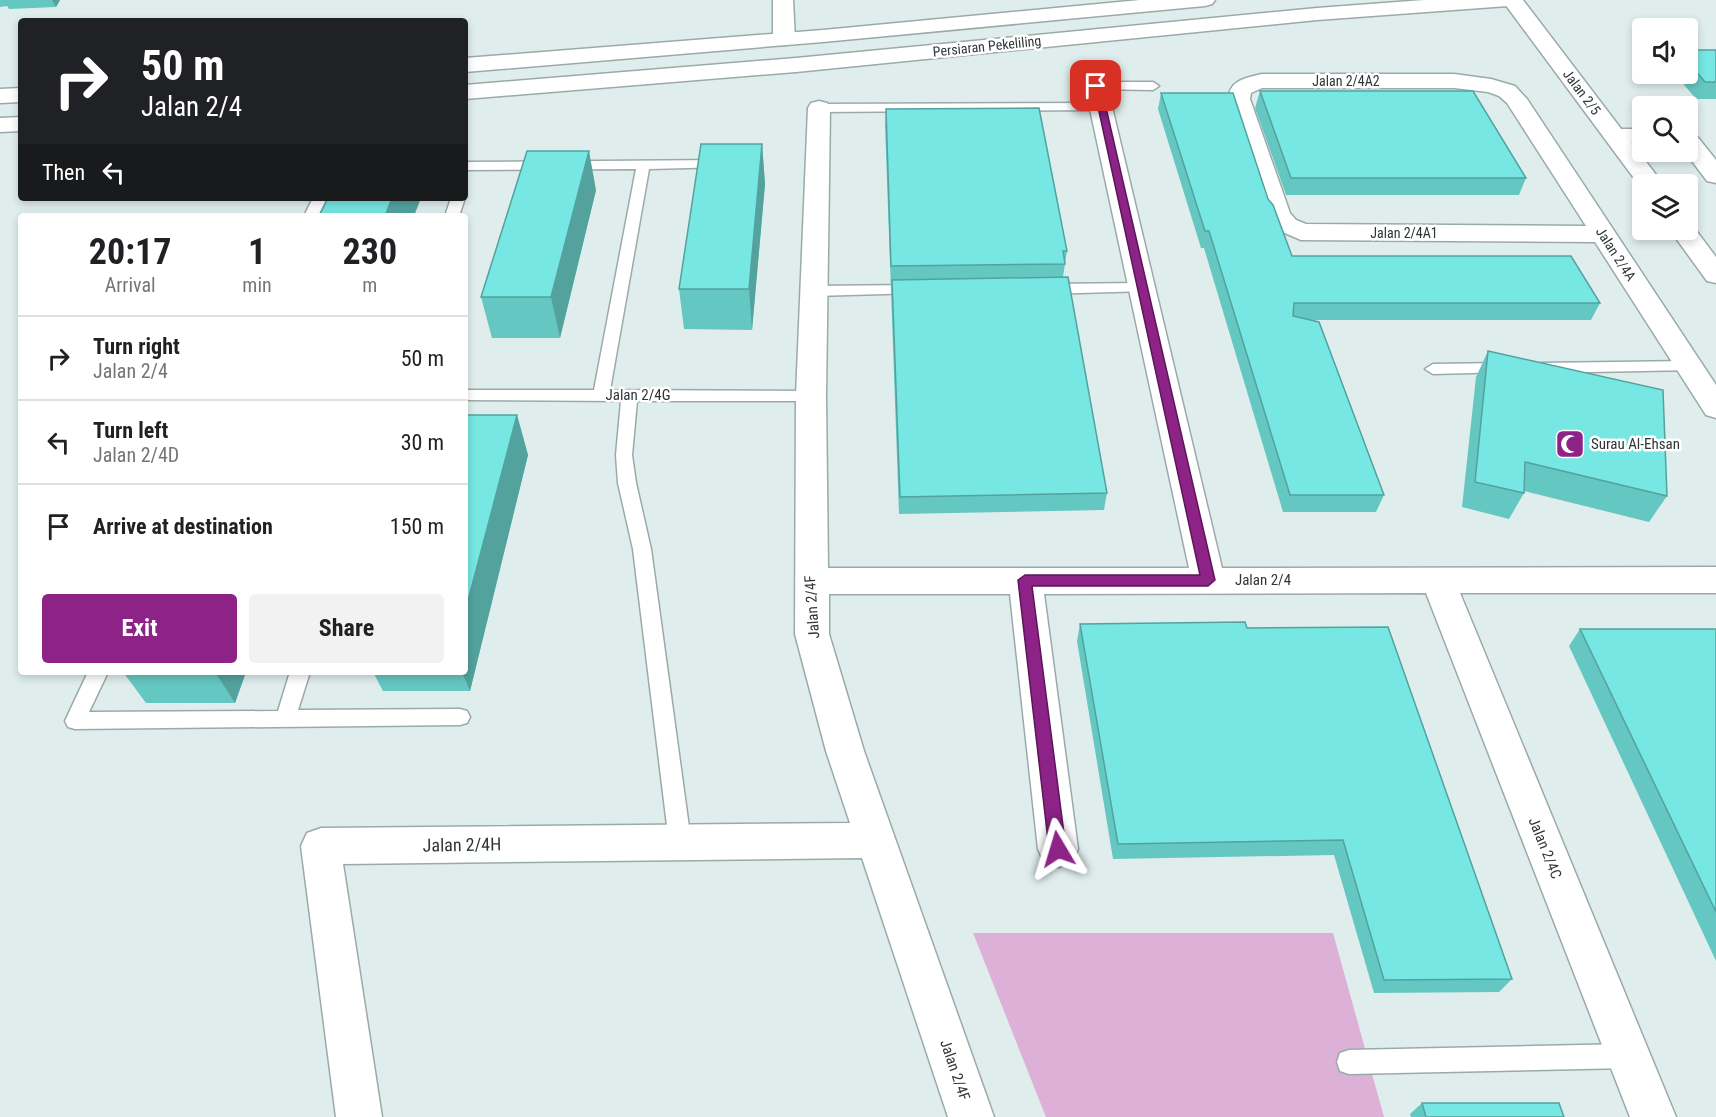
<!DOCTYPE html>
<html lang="en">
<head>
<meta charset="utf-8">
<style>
	body { margin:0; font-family:"Roboto Condensed",sans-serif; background:#f2f2f2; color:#202124; height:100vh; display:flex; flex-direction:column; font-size:22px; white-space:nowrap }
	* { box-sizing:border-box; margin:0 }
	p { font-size:20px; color:#757577 }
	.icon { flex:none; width:33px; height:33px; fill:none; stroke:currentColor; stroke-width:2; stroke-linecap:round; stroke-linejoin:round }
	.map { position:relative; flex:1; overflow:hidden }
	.details { position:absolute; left:18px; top:213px; width:450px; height:462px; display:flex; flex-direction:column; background:#fff; border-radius:6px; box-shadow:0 3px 9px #0003 }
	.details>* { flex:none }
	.banner { position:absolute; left:18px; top:18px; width:450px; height:183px; border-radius:6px; box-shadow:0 3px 9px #0003; background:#202124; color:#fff; overflow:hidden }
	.fabs { position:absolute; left:1632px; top:18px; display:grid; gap:12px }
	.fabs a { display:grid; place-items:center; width:66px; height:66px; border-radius:6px; background:#fff; box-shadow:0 3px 9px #0003; font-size:30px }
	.pin { position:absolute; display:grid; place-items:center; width:51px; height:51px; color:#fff; margin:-26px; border-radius:12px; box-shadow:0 3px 9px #0006 }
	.me { position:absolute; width:66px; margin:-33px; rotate:353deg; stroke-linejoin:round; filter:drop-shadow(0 0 4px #0008) }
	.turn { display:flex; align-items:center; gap:21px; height:126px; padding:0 24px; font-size:27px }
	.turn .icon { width:78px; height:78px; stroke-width:2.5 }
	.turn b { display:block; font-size:42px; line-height:51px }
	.then { display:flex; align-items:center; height:57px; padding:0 24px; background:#0003; gap:12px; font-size:22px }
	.eta { display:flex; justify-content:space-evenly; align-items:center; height:102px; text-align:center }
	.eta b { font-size:36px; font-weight:700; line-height:42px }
	.action { display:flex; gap:12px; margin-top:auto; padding:12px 24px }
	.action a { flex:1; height:69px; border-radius:6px; background:#8d2287; color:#fff; font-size:24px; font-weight:700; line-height:69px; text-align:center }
	.action a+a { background:#f2f2f2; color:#202124 }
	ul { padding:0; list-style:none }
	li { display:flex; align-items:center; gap:18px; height:84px; padding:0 24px; border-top:2px solid #e0e0e0 }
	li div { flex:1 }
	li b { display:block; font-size:22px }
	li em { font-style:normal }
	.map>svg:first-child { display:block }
</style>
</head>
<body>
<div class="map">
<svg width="1716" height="1117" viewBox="0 0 1716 1117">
	<rect width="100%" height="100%" fill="#dfeeed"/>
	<path fill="#dcb0d7" d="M973,933H1333L1384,1117H1046Z"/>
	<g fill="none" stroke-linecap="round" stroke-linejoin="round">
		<g stroke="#9baaa9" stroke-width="3">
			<path id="service" d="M1096,82H1153L1159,86L1153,90L1092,89L1090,86Z
				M1101,103L1105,104L1107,107L1105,110L819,112L813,108L819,104Z
				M721,160L728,164L726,167L649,169L610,390L811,391L817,392L819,396L817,400L811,401H637L632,455L636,483L651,549L691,842L688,849L680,852L672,849L669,842L633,549L618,483L616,455L621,401L465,400V390H594L636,169L465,170V162Z
				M313,198H327L318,216H304Z
				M451,198H465L459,216H445Z
				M1142,283L1149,288L1147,291L1047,294L1040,289L1047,284Z
				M915,285L920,287L922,290L920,293L814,296L807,291L814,286Z
				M1688,361L1696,366L1694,370L1540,373L1532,368L1540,363Z
				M1504,363L1512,368L1510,372L1433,374L1425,369L1433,364Z
				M88,672H108L89,712L278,711L290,672H310L298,710L460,709L467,711L470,717L467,723L460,725L75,729L68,727L65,721Z
				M1628,1044L1637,1047L1640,1056L1637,1065L1628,1068L1349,1074L1340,1071L1337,1062L1340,1053L1349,1050Z"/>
		</g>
		<g stroke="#9baaa9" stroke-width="3">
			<path id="minor" d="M1262,74H1454L1491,79L1515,86L1527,99L1716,385V418L1706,415L1595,242L1301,240L1278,230L1265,215L1228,99C1230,80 1245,78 1262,74ZM1262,88H1454L1488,92L1499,96L1507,103L1586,226L1306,224L1296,220L1290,213L1250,99L1251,93Z
				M1096,79L1104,81L1107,86L1222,568L1716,567V593H1460L1676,1117H1630L1426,593L1044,594L1078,849L1072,862L1058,867L1044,862L1038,849L1010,594H829V634L864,751L994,1117H948L862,858L343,864L382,1117H336L301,846L307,833L321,828L850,823L826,751L795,634L796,396L808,108L811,103L819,101L827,103L830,108L826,396L828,568H1189L1085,86L1088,81Z
				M1616,129H1642V143L1608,141L1604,136L1608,131Z
				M1688,133L1696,135L1716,160V183L1707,181L1685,152H1688Z"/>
		</g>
		<g stroke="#9baaa9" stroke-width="3">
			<path id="tertiary" d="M773,0H793L795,39L792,44L784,45L776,44L773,39Z
				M1502,0H1523L1663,184H1642V189Z
				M1688,223L1692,225L1716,257V283L1707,281L1670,230H1688Z"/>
		</g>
		<g stroke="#9baaa9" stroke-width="3">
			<path id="secondary" d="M1140,0H1215L1212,4L1205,6L823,42L465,72V58L823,30Z
				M1424,0H1518L1515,4L1508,6L1317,20L796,72L465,99V85L796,58L1317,8Z
				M21,88V102L0,103V89Z
				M21,117V131L0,132V118Z"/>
		</g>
		<use href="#service" fill="#fff" fill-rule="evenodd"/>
		<use href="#minor" fill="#fff" fill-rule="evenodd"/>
		<use href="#tertiary" fill="#fff" fill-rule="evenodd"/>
		<use href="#secondary" fill="#fff" fill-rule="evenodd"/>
	</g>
	<path fill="#65c7c2" d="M0,0H60L56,7L9,9L7,6L0,7Z
		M1688,50H1716V99H1696L1675,74H1688Z
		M1260,91L1526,178L1519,195H1286L1255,108Z
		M1161,93L1268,199L1292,256L1600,303L1591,320H1313L1384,495L1376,512H1283L1204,248H1201L1158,109Z
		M886,109L1067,251L1063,277L1107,493L1104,510L899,514L885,125Z
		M762,144L765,184L752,330L684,329L679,289Z
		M596,190L560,338H492L481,297Z
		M1488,351L1667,496L1649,522L1524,491V493L1509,519L1462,507L1476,377Z
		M517,415L528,455L470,691H383L373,672H465Z
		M1080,624L1247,628L1512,979L1499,992L1374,993L1334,855L1113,859L1077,641Z
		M1580,629H1716V961L1569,646Z
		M123,672H246L235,703H146Z
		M1422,1103L1564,1117H1411L1410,1114Z"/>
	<path fill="#53a29e" d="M52,0H60L56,7Z
		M762,144L765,184L752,330L749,289Z
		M589,151L596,190L560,338L551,297Z
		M392,198H421L414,216H385Z
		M517,415L528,455L470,691L462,672H465V612Z
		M215,672H246L235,703Z"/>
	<path fill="#76e7e2" stroke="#53a29e" stroke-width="1.5" d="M1688,50H1716V82H1705L1688,62Z
		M1260,91H1473L1526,178H1291Z
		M1161,93H1233L1268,199L1273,205L1292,256H1571L1600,303H1294L1293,316L1319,322L1384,495H1290L1209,231H1205Z
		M1039,108L1067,251H1063L1065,264L891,266L886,109Z
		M701,144H762L749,289H679Z
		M527,151H589L551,297H481Z
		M328,198H392L385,216H319Z
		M1068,277L1107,493L900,497L892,280Z
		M1488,351L1663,390L1667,496L1525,462L1524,493L1475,482Z
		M465,415H517L465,612Z
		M1245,622L1247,628L1388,627L1512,979L1384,980L1343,840L1118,844L1080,624Z
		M1580,629H1716V912Z
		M1422,1103H1559L1564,1117H1426Z"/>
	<path fill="#8d2287" stroke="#5c1658" stroke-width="1.5" d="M1093,84L1101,86L1215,580L1208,586H1032L1066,849L1063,855L1058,857L1052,855L1049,849L1018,580L1025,575H1200Z"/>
	<defs>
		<g id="mosque-square" transform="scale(1.5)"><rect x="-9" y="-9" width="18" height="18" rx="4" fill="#8d2287" stroke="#fff"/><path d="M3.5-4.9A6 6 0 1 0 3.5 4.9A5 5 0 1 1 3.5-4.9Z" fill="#fff"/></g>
	</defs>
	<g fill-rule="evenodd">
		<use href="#mosque-square" x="1570" y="444"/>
	</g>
	<g text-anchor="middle" stroke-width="5" stroke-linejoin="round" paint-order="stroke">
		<g font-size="14" fill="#303636" stroke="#fff">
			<text transform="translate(987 46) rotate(-6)" y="5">Persiaran Pekeliling</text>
			<text x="1346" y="86">Jalan 2/4A2</text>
			<text transform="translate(1582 92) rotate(53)" y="5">Jalan 2/5</text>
			<text x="1404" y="238">Jalan 2/4A1</text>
			<text transform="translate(1616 254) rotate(57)" y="5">Jalan 2/4A</text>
		</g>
		<g font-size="15" fill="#303636" stroke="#fff">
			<text x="638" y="400">Jalan 2/4G</text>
			<text x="1263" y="585">Jalan 2/4</text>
			<text transform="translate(812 607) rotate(-94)" y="5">Jalan 2/4F</text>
			<text transform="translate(1545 848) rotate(68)" y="5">Jalan 2/4C</text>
			<text transform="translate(955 1070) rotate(71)" y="5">Jalan 2/4F</text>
		</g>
		<g font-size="15" fill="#303636" stroke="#fff" text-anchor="start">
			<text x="1591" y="449">Surau Al-Ehsan</text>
		</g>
		<g font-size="18" fill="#303636" stroke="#fff">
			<text transform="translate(462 845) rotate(-1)" y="6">Jalan 2/4H</text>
		</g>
	</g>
</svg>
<div class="fabs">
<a><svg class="icon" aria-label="sound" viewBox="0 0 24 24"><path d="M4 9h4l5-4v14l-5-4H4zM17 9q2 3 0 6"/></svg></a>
<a><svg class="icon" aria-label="search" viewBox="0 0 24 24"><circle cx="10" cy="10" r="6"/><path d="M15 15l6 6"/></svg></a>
<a><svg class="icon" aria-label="layers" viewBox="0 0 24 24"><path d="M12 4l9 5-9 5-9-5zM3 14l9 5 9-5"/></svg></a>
</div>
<div class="pin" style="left:1096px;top:86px;background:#d93025"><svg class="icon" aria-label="arrive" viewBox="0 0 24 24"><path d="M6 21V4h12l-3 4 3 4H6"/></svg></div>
<svg class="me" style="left:1058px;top:849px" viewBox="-20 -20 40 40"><path d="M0-17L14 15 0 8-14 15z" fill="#8d2287" stroke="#fff" stroke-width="4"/></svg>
<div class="banner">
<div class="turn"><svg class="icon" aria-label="right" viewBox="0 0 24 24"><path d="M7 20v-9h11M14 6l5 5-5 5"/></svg><div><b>50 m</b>Jalan 2/4</div></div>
<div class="then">Then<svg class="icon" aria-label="left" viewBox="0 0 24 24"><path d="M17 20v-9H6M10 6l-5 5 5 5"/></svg></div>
</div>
<section class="details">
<div class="eta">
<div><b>20:17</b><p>Arrival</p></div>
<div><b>1</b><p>min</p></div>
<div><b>230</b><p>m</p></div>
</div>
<ul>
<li><svg class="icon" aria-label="right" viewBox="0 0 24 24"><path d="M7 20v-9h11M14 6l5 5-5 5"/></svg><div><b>Turn right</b><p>Jalan 2/4</p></div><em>50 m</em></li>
<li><svg class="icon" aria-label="left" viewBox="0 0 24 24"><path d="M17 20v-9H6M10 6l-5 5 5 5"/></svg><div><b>Turn left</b><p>Jalan 2/4D</p></div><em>30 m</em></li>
<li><svg class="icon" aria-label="arrive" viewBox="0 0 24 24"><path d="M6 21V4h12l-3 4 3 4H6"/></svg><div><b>Arrive at destination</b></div><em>150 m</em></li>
</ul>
<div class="action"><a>Exit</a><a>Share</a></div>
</section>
</div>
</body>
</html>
